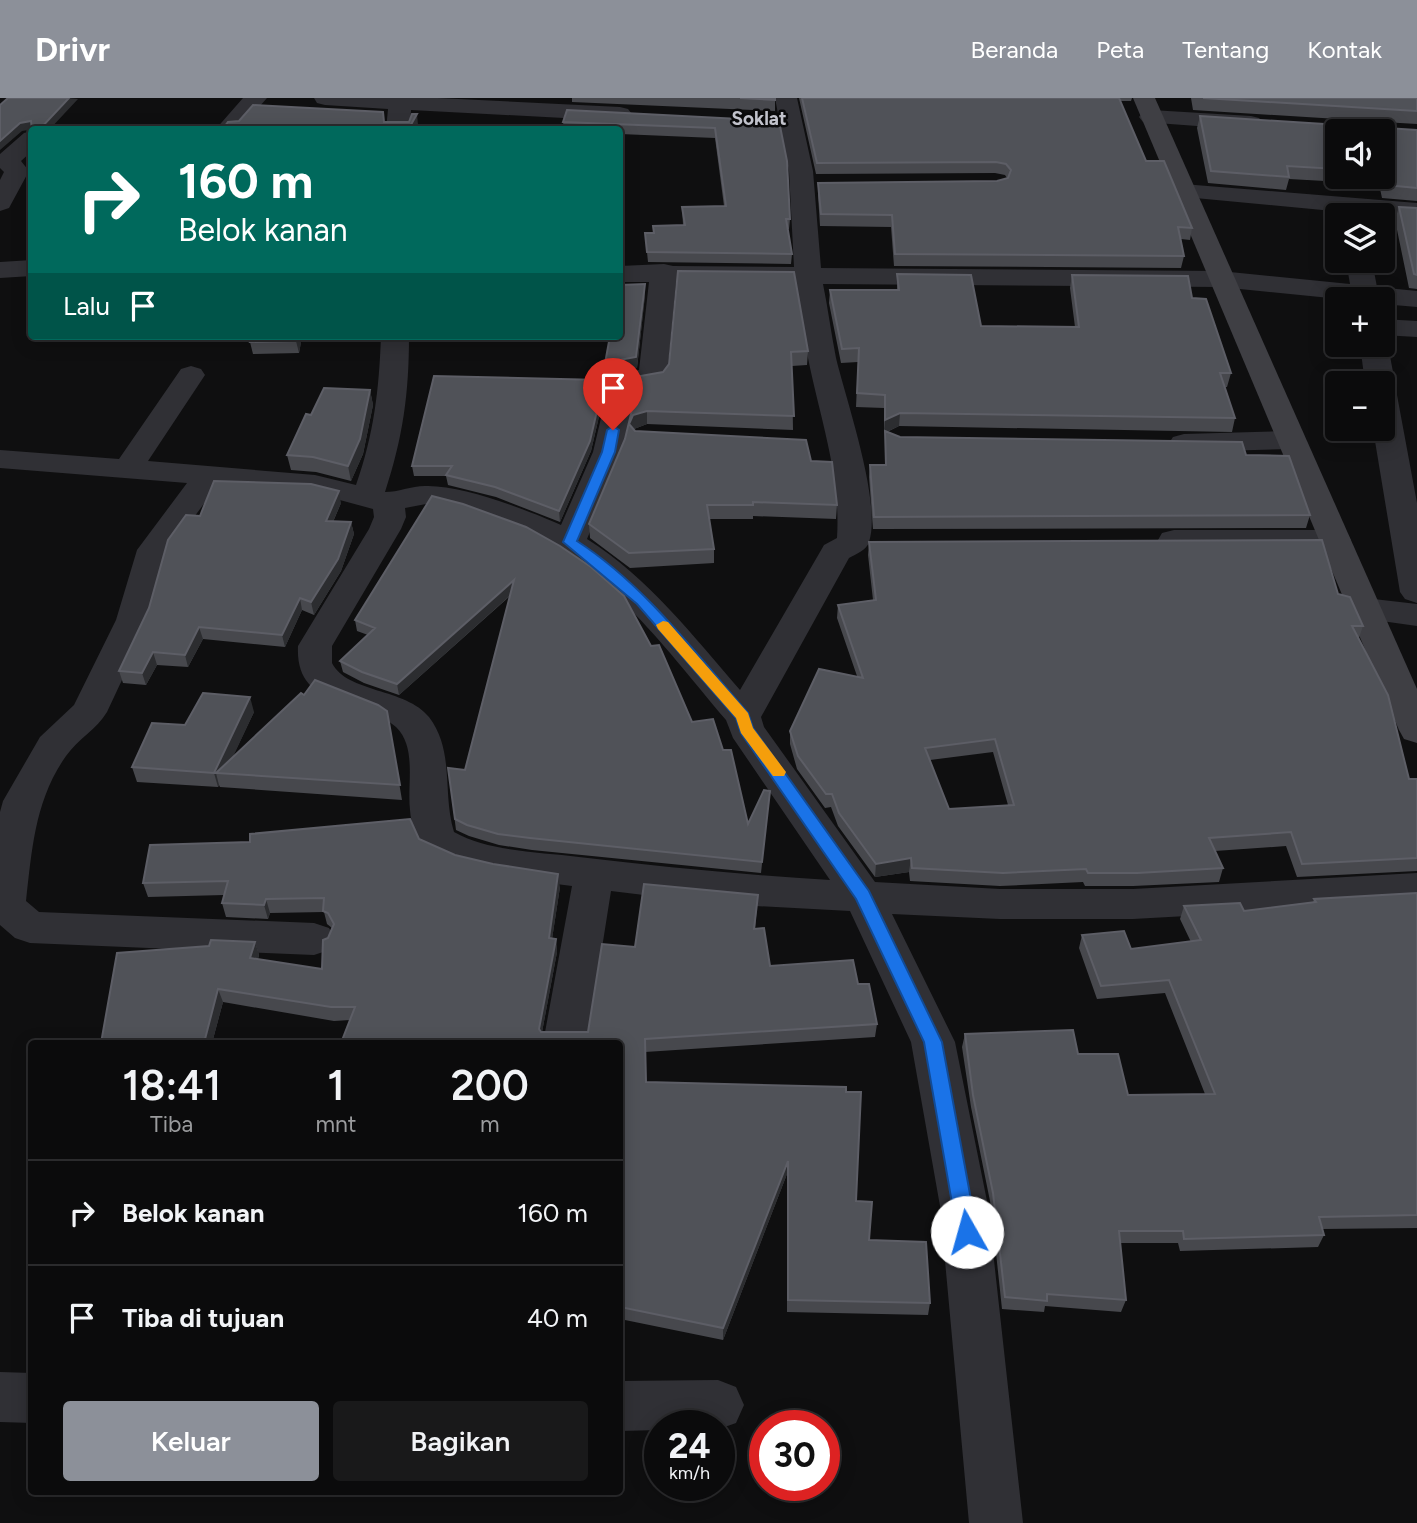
<!DOCTYPE html>
<html lang="id">
<head>
<meta charset="utf-8">
<style>
	body { margin:0; font-family:Figtree,sans-serif; background:#19191a; color:#f1f3f6; height:100vh; display:flex; flex-direction:column; font-size:26px; white-space:nowrap }
	* { box-sizing:border-box; margin:0 }
	p { font-size:23px; color:#9a9b9d }
	.icon { flex:none; width:38px; height:38px; fill:none; stroke:currentColor; stroke-width:2; stroke-linecap:round; stroke-linejoin:round }
	.map { position:relative; flex:1; overflow:hidden }
	.panel { position:absolute; left:28px; top:942px; width:595px; height:455px; display:flex; flex-direction:column; background:#0b0b0c; border-radius:7px; box-shadow:0 4px 18px #0003,0 0 0 2px #2b2b2d }
	.panel>* { flex:none }
	.banner { position:absolute; left:28px; top:28px; width:595px; height:214px; border-radius:7px; box-shadow:0 4px 18px #0003,0 0 0 2px #2b2b2d; background:#00695c; color:#fff; overflow:hidden }
	.fabs { position:absolute; left:1325px; top:21px; display:grid; gap:14px }
	.fabs a { display:grid; place-items:center; width:70px; height:70px; border-radius:7px; background:#0b0b0c; box-shadow:0 4px 18px #0003,0 0 0 2px #2b2b2d; font-size:35px }
	.speed { position:absolute; left:644px; top:1312px; display:flex; gap:14px; font-size:35px; font-weight:700; text-align:center }
	.speed>* { display:grid; place-content:center; width:91px; height:91px; border-radius:50%; background:#0b0b0c; box-shadow:0 4px 18px #0003,0 0 0 2px #2b2b2d; line-height:1 }
	.speed small { font-size:18px; font-weight:400 }
	.speed .limit { border:10px solid #d22; background:#fff; color:#111 }
	.pin { position:absolute; display:grid; place-items:center; width:60px; height:60px; color:#fff; margin:-72px -30px; border-radius:50% 50% 50% 0; rotate:-45deg; box-shadow:0 0 7px #0007 }
	.pin .icon { rotate:45deg }
	.me { position:absolute; width:77px; margin:-38px; rotate:353deg; stroke-linejoin:round; filter:drop-shadow(0 0 5px #0008) }
	.turn { display:flex; align-items:center; gap:24px; height:147px; padding:0 35px; font-size:32px }
	.turn .icon { width:91px; height:91px; stroke-width:2.5 }
	.turn b { display:block; font-size:49px; line-height:60px }
	.then { display:flex; align-items:center; height:66px; padding:0 35px; background:#0003; gap:14px; font-size:26px }
	.eta { display:flex; justify-content:space-evenly; align-items:center; height:119px; text-align:center }
	.eta b { font-size:42px; font-weight:600; line-height:49px }
	.primary-button { display:flex; gap:14px; margin-top:auto; padding:14px 35px }
	.primary-button a { flex:1; height:80px; border-radius:7px; background:#8c9099; color:#fff; font-size:28px; font-weight:600; line-height:80px; text-align:center }
	.primary-button a+a { background:#19191a; color:#f1f3f6 }
	ul { padding:0; list-style:none }
	li { display:flex; align-items:center; gap:21px; height:105px; padding:0 35px; border-top:2px solid #2b2b2d }
	li div { flex:1 }
	li b { display:block; font-size:26px }
	li em { font-style:normal }
	header { display:flex; align-items:center; gap:42px; box-sizing:border-box; height:98px; padding:0 35px; background:#8c9099; color:#fff }
	header strong { font-size:33px }
	nav { display:flex; gap:38px; margin-inline-start:auto; font-size:24px }
	.map>svg:first-child { display:block }
</style>
</head>
<body>
<header>
<strong>Drivr</strong>
<nav><a>Beranda</a><a>Peta</a><a>Tentang</a><a>Kontak</a></nav>
</header>
<div class="map">
<svg width="1417" height="1425" viewBox="0 0 1417 1425">
	<rect width="100%" height="100%" fill="#0f0f10"/>
	<g fill="none" stroke-linecap="round" stroke-linejoin="round">
		<path fill="#303035" fill-rule="evenodd" d="M243,0H267L239,32H215Z
			M314,0H438L620,9L628,11L632,16L628,21L620,23L411,12L410,32H386L388,11L325,7L317,5Z
			M775,0H797L813,73L821,170L1220,173L1350,186L1346,163H1372L1377,189L1417,193V209L1382,206V201H1340L1220,189L823,186C828,210 831,235 836,260C846,302 882,405 869,444C867,452 856,456 849,460L761,619L764,629L875,784L1000,791H1133L1417,775V805L1133,821H1000L892,816L955,944L988,1108L1023,1425H969L940,1108L911,944L850,813L718,806L611,793L587,945H543L572,788C522,782 467,778 423,752C416,740 411,726 410,712C407,686 417,649 396,629C361,597 295,613 298,548L369,431L374,419L373,411L314,395L217,388L169,453L150,522L107,614C97,631 78,641 66,658C35,702 32,751 26,803L39,814L314,825L329,830L335,841L329,852L314,857L30,845L15,840L0,827V714L3,703L40,639L74,607L116,522L137,452L187,385L0,370V352L119,361L181,271L191,268L201,271L205,277L148,363L315,377L356,387C374,336 379,292 381,238H409C409,296 403,339 385,394C399,394 413,387 428,388C465,388 527,412 561,427L593,354L610,282L615,276L639,272L649,184H620V168L664,166L673,168L794,169L789,73ZM676,184L796,185C800,210 803,235 808,260C820,320 841,378 837,440L824,447L820,454L740,592C693,538 649,480 587,441L623,354L638,289L663,285L667,279ZM426,406C447,407 468,415 488,422C601,458 653,536 726,622L733,640L830,782C746,777 663,769 579,759C539,754 490,754 454,734C442,695 455,653 429,619C406,590 347,595 332,565V548L401,431L406,419L405,410Z
			M1151,12L1251,18L1259,20L1263,25L1259,30L1251,32L1143,24L1139,19L1143,14Z
			M32,33V53L21,63L29,73L9,110L0,113V82L4,74L0,70V56L24,35Z
			M1183,86L1417,105V121L1174,98L1171,93L1174,88Z
			M32,162V178L0,180V164Z
			M1382,221L1417,223V239L1382,237Z
			M1382,241L1388,247L1395,285L1391,290L1397,297L1417,405V505L1405,501L1400,494L1373,331H1382V285H1365L1360,247H1382Z
			M1290,333L1301,336L1305,342L1301,348L1290,351L1184,354L1173,351L1169,345L1173,339L1184,336Z
			M1174,432H1335L1347,435L1351,442L1347,449L1335,452H1174L1162,449L1158,442L1162,435Z
			M1365,500L1417,506V528L1353,519L1348,511L1353,503Z
			M0,1274L32,1275V1325L0,1324Z
			M718,1282L736,1289L744,1307L736,1325L719,1331V1328H660V1332L620,1333V1283Z"/>
		<path fill="#3f3f44" fill-rule="evenodd" d="M1133,0H1155L1417,591V645L1404,641L1399,632Z"/>
	</g>
	<path fill="#47484d" fill-rule="evenodd" d="M572,0H775V13L572,4Z
		M799,0H1132L1131,3H1120L1146,63L1192,130L1190,142L1181,141L1184,158L1181,170L894,168L891,129L820,128L818,97V85L997,83L1007,80L1005,77L995,75L816,76Z
		M1191,0H1417V26L1383,24L1386,30L1417,32V103L1382,100L1379,86L1289,81L1286,92L1208,85L1197,30L1200,18L1340,27L1370,23L1193,12ZM1337,33H1382V79H1337Z
		M779,23L790,121L789,131H788L792,156L791,166L648,164L645,135H653V128L683,127L682,109L724,108L715,40L620,36V32H564L563,24Z
		M1399,109L1417,110V191L1409,190L1395,122Z
		M897,176L981,228L1075,229L1070,190L1072,177L1192,200L1231,275L1227,289H1225L1235,320L1232,334L899,328L887,334L900,339L1246,357L1310,417L1306,430L873,431L869,379L870,367H885V335H884V310L856,309L858,264L841,265L829,205L830,192H897Z
		M645,197L637,270L615,273L608,280L591,353L560,424L496,399L448,387L446,378H414L412,368L602,282Z
		M252,238H341L340,242L302,239L299,255L253,256L250,244Z
		M808,253L807,267L792,268L793,332L647,326L634,331L635,333L811,363L837,407L836,421L753,418V421H709L714,451V465L630,470L590,440L589,426L625,341L663,274L669,266Z
		M370,292L373,307L363,356L351,383L316,374L291,372L287,357L311,317Z
		M432,398L692,624L748,726L770,693L761,775L532,752L499,747L469,738L456,732L448,670L465,672L510,498L399,597L364,585L343,574L340,563L368,537L357,533L355,522Z
		M341,405L333,424H351L354,436L341,473L314,517L302,512L285,549L203,541L188,569L157,567L146,587L123,585L119,573Z
		M869,444L1338,496L1363,528L1359,540L1409,681H1417V773L1297,779L1286,748L1215,753L1223,770L1219,784L1133,788H1085L1083,784L1000,788L910,783L909,774L875,779L838,728L831,709L825,710L797,671L790,646V633L857,578L837,520L838,507L873,502L868,457ZM993,654L1008,707L949,711L930,662Z
		M304,597L387,613L402,702L220,689L219,687L218,689L137,684L132,669L185,627L254,614L232,660Z
		M419,741L455,757L560,789L552,841H556L557,854L542,934H588L635,849L758,797L755,831L770,868L858,886L877,926L875,939L645,954L646,984L856,1103L869,1142L930,1205L928,1217L787,1214V1076L723,1242L620,1221V945L350,922L334,923L223,904L212,945L209,848L255,844L259,857L258,861L322,871L328,840L332,830L327,826L324,814L270,815L268,821L226,819L222,805L224,797L148,799L143,785Z
		M1417,795V1130L1322,1131L1324,1137L1318,1149L1180,1153L1178,1145H1120L1126,1202L1121,1214L1045,1208L1044,1214L1002,1211L991,1108L971,1009L962,949L965,936L1078,956L1128,997L1205,996L1165,895L1097,901L1079,850L1082,837L1131,851L1191,844L1180,821L1184,808L1244,813L1313,804L1314,801Z"/>
	<path fill="#2c2d30" d="M69,0L78,1L49,32H39Z
		M417,16L418,27L416,32H408Z
		M31,23L34,31L22,33L0,52V43L20,25Z
		M645,186V197L637,270L615,273L608,280L591,353L560,424L559,413L607,270Z
		M297,238H301L302,239L299,255L296,243Z
		M370,292L373,307L363,356L351,383L348,368Z
		M647,313V326L634,331L629,326L633,317Z
		M900,315L899,328L884,335L885,322Z
		M339,393L341,405L328,435L326,423Z
		M351,424L354,436L341,473L314,517L311,504Z
		M514,482L515,493L399,597L397,586Z
		M300,500L302,512L285,549L282,537Z
		M199,529L203,541L188,569L185,557Z
		M153,554L157,567L146,587L142,575Z
		M250,599L254,614L225,676L216,675L219,687L218,689L214,675Z
		M911,760L909,774L875,779L876,766Z
		M558,776L560,789L550,854L549,840Z
		M266,801L270,815L268,821L264,807Z
		M556,841L557,854L540,945L539,931Z
		M255,844L259,857L254,873L250,860Z
		M218,891L223,904L212,945H204Z
		M788,1063L787,1076L723,1242V1230Z"/>
	<path fill="#505258" stroke="#5d5e66" stroke-width="2" fill-rule="evenodd" d="M8,0H69L39,32H32L31,23L20,25L0,43V7Z
		M740,0H775V2Z
		M802,0H1119L1146,63H1164L1192,130L1178,129L1184,158L895,156L892,117L821,116L818,85L997,83L1008,80L1011,72L1006,66L996,64L817,65Z
		M1203,0H1417V13Z
		M253,7L383,14L384,24H409L412,16H417L408,32H222L228,24L239,23Z
		M567,12L779,23L787,63L790,121H786L792,156L647,154L645,135H654L653,128L685,127L682,109L726,108L715,30L563,24Z
		M1200,18L1340,27L1343,23H1383L1386,30L1417,32V90L1386,87L1382,74V33H1337V71L1287,68L1289,79L1211,73Z
		M1399,109L1417,110V177L1414,176Z
		M678,173L794,174L808,253L791,254L794,318L647,313L633,317L629,326L635,333L806,342L811,363L832,364L837,407L753,404V407H707L714,451L629,455L589,426L625,341L640,278L663,274L669,266Z
		M897,176L971,177L981,228L1079,229L1072,177L1188,178L1192,200L1206,201L1231,275H1220L1235,320L900,315L885,322V297L857,295L859,250L842,251L830,192H899Z
		M645,186L636,259L614,263L607,270L590,343L559,413L495,389L446,377L452,368H412L434,278L602,282L610,238H620V187Z
		M252,238H297L296,243L250,244Z
		M324,290L370,292L360,341L348,368L313,359L287,357L306,316L311,317Z
		M885,333L900,339L1242,344L1246,357L1289,358L1310,417L874,419L870,367H886Z
		M214,383L311,386L339,393L326,423L351,424L338,461L311,504L300,500L282,537L199,529L185,557L153,554L142,575L119,573L149,510L168,442L186,417L200,418Z
		M432,398L463,406L526,429L560,448L591,469L624,498L651,548L659,547L692,624L713,621L723,652H731L748,726L764,692L770,693L762,764L530,740L498,736L467,727L455,721L448,670L465,672L514,482L397,586L362,574L340,563L375,530L355,522Z
		M1322,442L1338,496L1350,499L1363,528H1352L1388,597L1409,681H1417V760L1302,766L1291,734L1209,740L1223,770L1137,775H1088L1086,771L1003,775L912,770L911,760L876,766L839,715L832,696H826L798,658L790,633L819,571L863,580L838,507L876,502L869,444ZM995,641L1014,707L949,711L925,650Z
		M315,582L378,607L387,613L400,687L216,675L301,595L304,597Z
		M203,595L250,599L214,675L132,669L152,625L185,627Z
		M410,721L419,741L455,757L493,766L558,776L549,840L556,841L539,931L541,934H588L602,846L635,849L644,786L758,797L754,831L764,830L770,868L853,862L858,886H869L877,926L645,941L646,984L846,989V994H861L856,1103L872,1104L869,1142L926,1144L930,1205L788,1202V1063L723,1230L620,1209V945H341L355,909H331L218,891L204,945H101L117,855L209,848L211,842L255,844L250,860L322,871L323,842L328,840L334,826L328,815L323,813L324,800L266,801L264,807L222,805L228,783L143,785L150,747L250,744V736Z
		M1417,795V1117L1319,1119L1324,1137L1184,1141L1183,1133H1119L1126,1202L1047,1196V1203L1005,1199L993,1095L973,997L965,936L1073,932L1078,956H1118L1128,997L1215,996L1169,882L1101,888L1082,837L1124,833L1131,851L1201,842L1184,808L1240,805L1244,813L1316,804L1314,801Z"/>
	<path fill="#1a73e8" stroke="#114b97" stroke-width="2" d="M613,328L619,332L615,354L577,443C645,487 695,555 748,615L753,630L869,793L942,944L977,1134L974,1141L967,1143L960,1141L957,1134L924,944L856,801L741,635L736,620L637,506L563,444L602,354L607,332Z"/>
	<path fill="#f59e0b" d="M663,523L668,524L748,615L753,630L786,674L784,678H773L741,635L736,620L658,531L656,527Z"/>
	<g text-anchor="middle" stroke-width="5" stroke-linejoin="round" paint-order="stroke">
		<g font-size="19" font-weight="bold" fill="#c2c3cc" stroke="#0a0a0b">
			<text x="759" y="27">Soklat</text>
		</g>
	</g>
</svg>
<div class="fabs">
<a><svg class="icon" aria-label="sound" viewBox="0 0 24 24"><path d="M4 9h4l5-4v14l-5-4H4zM17 9q2 3 0 6"/></svg></a>
<a><svg class="icon" aria-label="layers" viewBox="0 0 24 24"><path d="M12 4l9 5-9 5-9-5zM3 14l9 5 9-5"/></svg></a>
<a>+</a>
<a>−</a>
</div>
<div class="speed"><div>24<small>km/h</small></div><div class="limit">30</div></div>
<div class="pin" style="left:613px;top:332px;background:#d93025"><svg class="icon" aria-label="arrive" viewBox="0 0 24 24"><path d="M6 21V4h12l-3 4 3 4H6"/></svg></div>
<svg class="me" style="left:967px;top:1134px" viewBox="-20 -20 40 40"><circle r="19" fill="#fff"/><path d="M0-13L10 11 0 6-10 11z" fill="#1a73e8"/></svg>
<div class="banner">
<div class="turn"><svg class="icon" aria-label="right" viewBox="0 0 24 24"><path d="M7 20v-9h11M14 6l5 5-5 5"/></svg><div><b>160 m</b>Belok kanan</div></div>
<div class="then">Lalu<svg class="icon" aria-label="arrive" viewBox="0 0 24 24"><path d="M6 21V4h12l-3 4 3 4H6"/></svg></div>
</div>
<section class="panel">
<div class="eta">
<div><b>18:41</b><p>Tiba</p></div>
<div><b>1</b><p>mnt</p></div>
<div><b>200</b><p>m</p></div>
</div>
<ul>
<li><svg class="icon" aria-label="right" viewBox="0 0 24 24"><path d="M7 20v-9h11M14 6l5 5-5 5"/></svg><div><b>Belok kanan</b></div><em>160 m</em></li>
<li><svg class="icon" aria-label="arrive" viewBox="0 0 24 24"><path d="M6 21V4h12l-3 4 3 4H6"/></svg><div><b>Tiba di tujuan</b></div><em>40 m</em></li>
</ul>
<div class="primary-button"><a>Keluar</a><a>Bagikan</a></div>
</section>
</div>
</body>
</html>
